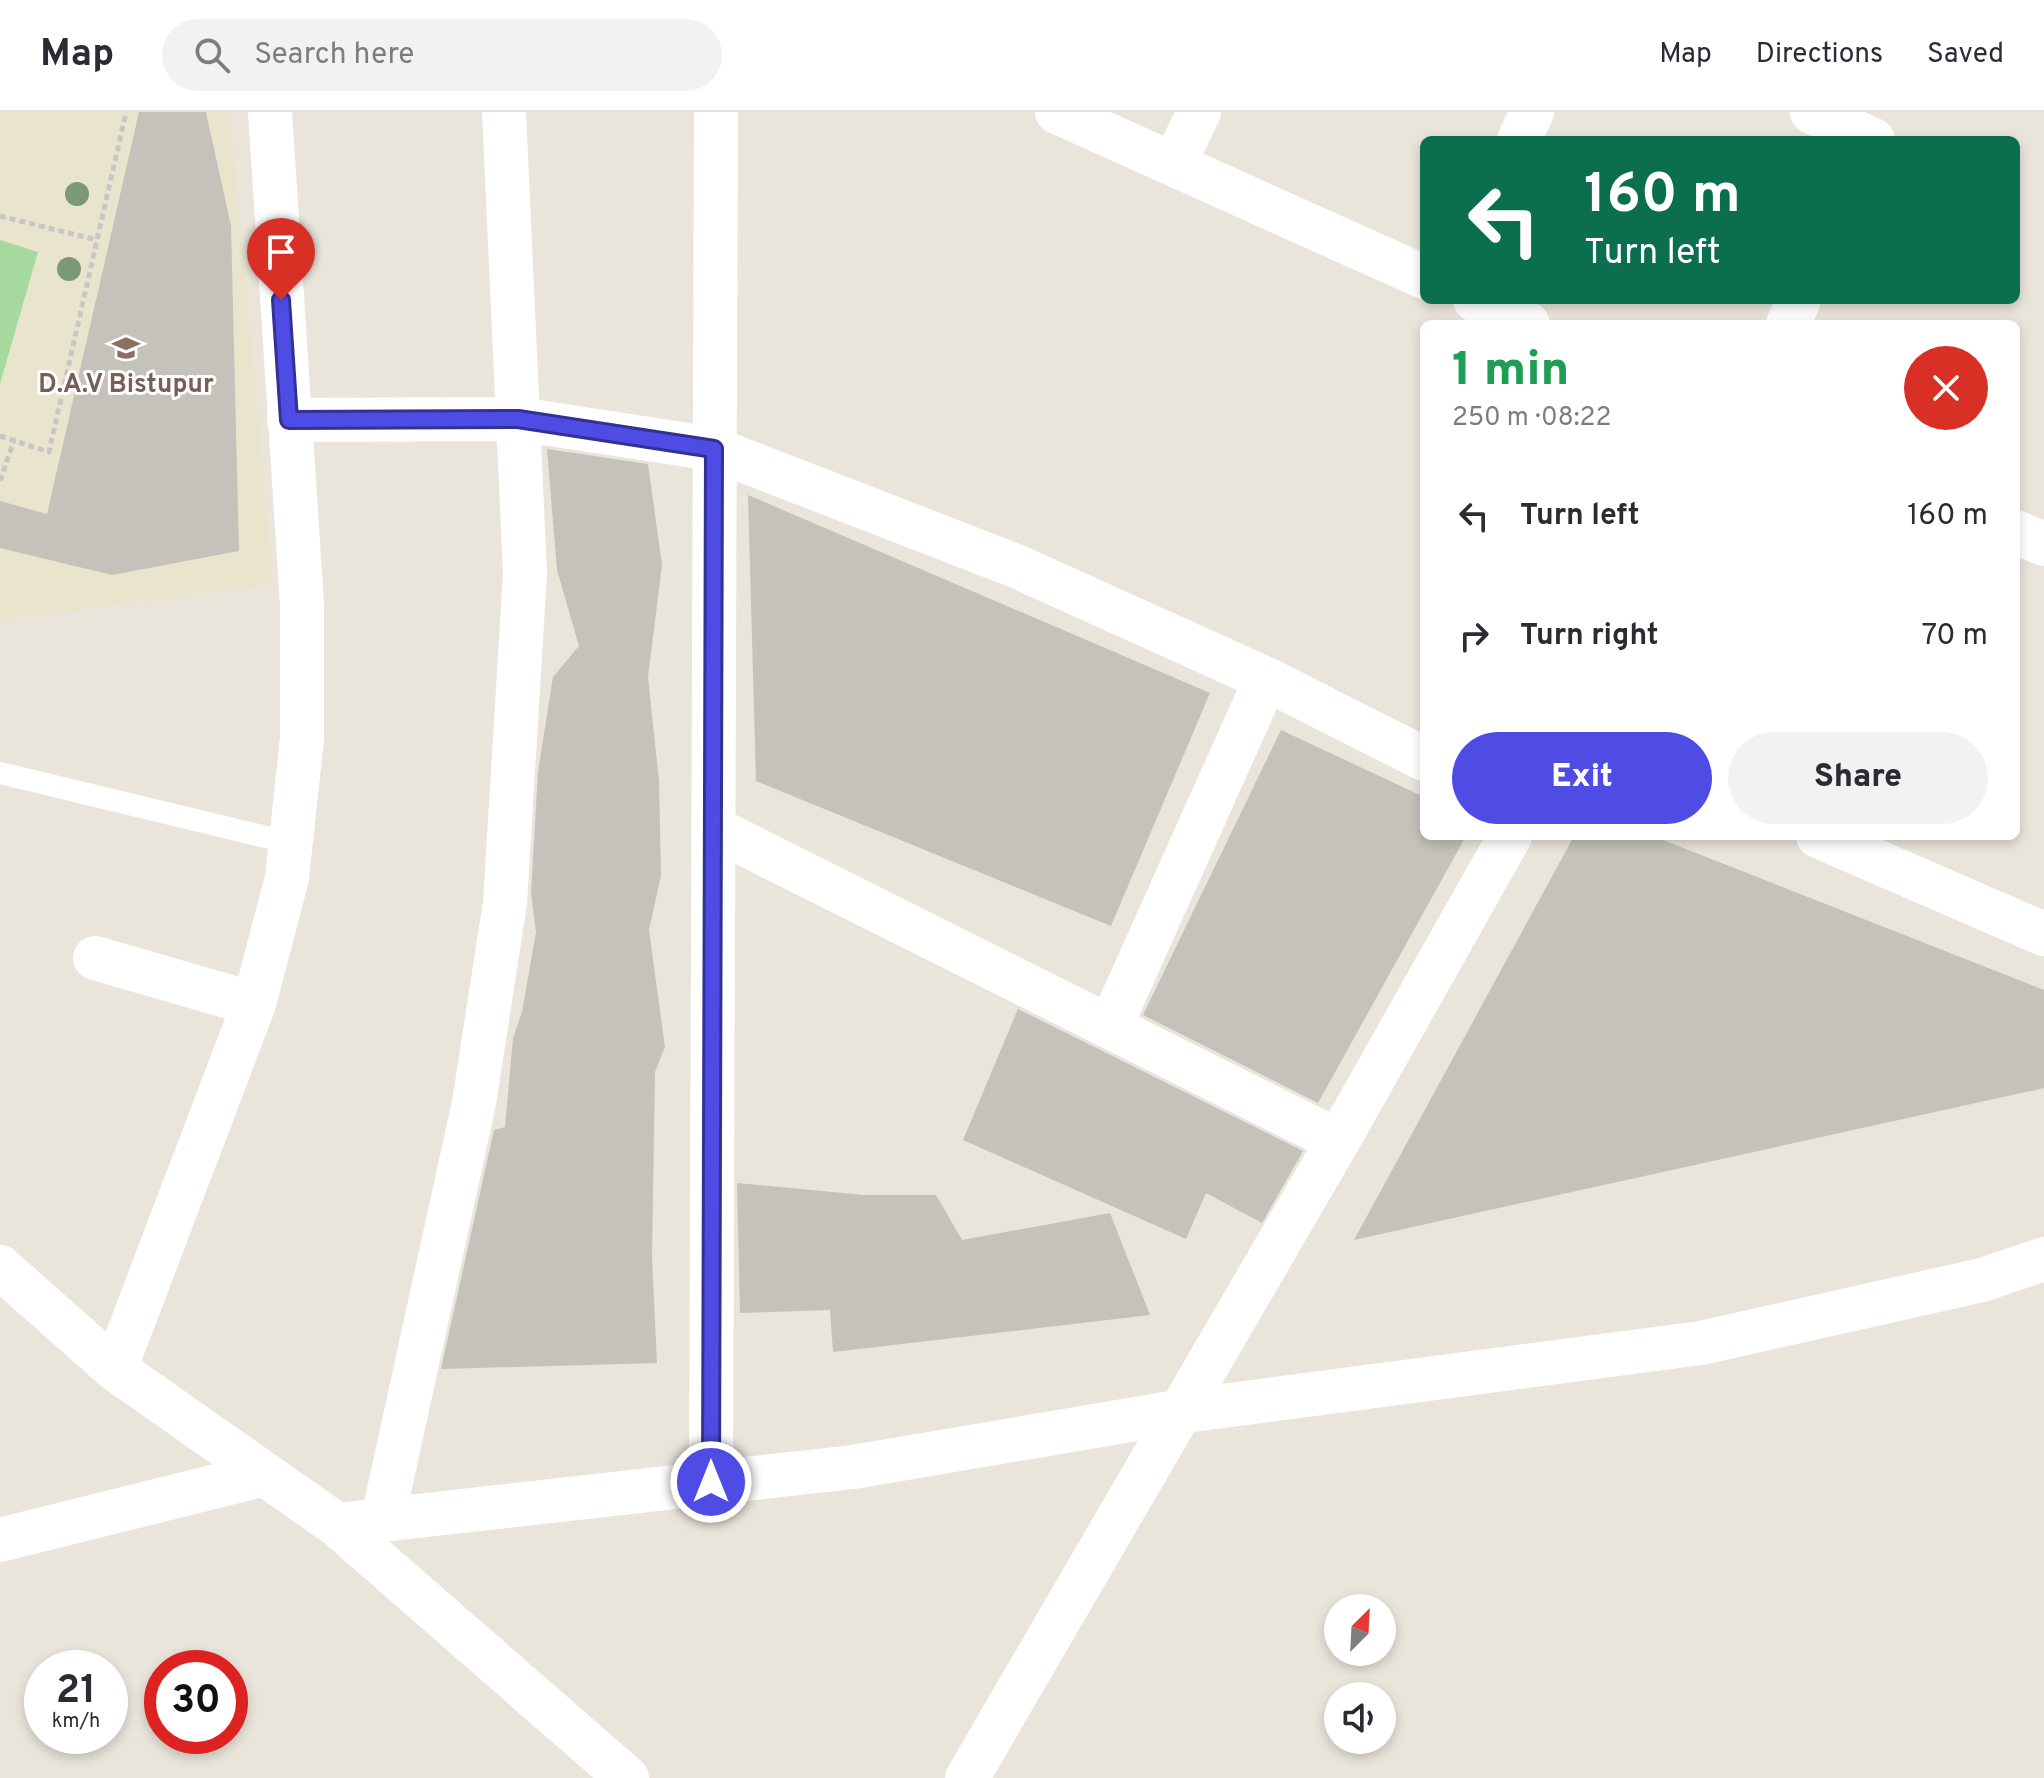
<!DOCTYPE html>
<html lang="en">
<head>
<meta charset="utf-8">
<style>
	body { margin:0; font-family:Overpass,sans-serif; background:#f2f2f3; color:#2b2b33; height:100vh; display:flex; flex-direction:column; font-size:30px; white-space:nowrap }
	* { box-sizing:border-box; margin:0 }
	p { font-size:26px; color:#7c7c81 }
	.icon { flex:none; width:44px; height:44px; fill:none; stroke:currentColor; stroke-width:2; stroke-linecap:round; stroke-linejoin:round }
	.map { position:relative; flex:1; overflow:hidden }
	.details { position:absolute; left:1420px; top:208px; width:600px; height:520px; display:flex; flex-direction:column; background:#fff; border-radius:12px; box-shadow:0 4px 12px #0003 }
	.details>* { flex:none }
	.guide { position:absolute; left:1420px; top:24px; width:600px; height:168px; border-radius:12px; box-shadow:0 4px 12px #0003; background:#0b6e4f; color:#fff; overflow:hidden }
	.needle { width:52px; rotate:24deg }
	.tools { position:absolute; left:1324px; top:1482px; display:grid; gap:16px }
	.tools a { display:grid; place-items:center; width:72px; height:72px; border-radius:50%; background:#fff; box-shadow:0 4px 12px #0003; font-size:40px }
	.speed { position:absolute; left:24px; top:1538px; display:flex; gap:16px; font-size:40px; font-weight:700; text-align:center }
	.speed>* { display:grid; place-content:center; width:104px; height:104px; border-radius:50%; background:#fff; box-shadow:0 4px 12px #0003; line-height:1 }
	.speed small { font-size:20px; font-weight:400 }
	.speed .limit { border:12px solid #d22; background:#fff; color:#111 }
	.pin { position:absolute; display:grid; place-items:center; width:68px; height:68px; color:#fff; margin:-82px -34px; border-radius:50% 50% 50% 0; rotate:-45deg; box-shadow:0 0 8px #0007 }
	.pin .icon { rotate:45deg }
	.me { position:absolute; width:88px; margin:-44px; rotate:0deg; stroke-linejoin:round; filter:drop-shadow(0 0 6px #0008) }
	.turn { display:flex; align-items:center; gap:28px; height:168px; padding:0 32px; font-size:36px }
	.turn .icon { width:104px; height:104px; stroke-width:2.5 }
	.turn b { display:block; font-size:56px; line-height:68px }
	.round { display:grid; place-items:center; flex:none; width:84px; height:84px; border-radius:42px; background:#f2f2f3 }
	.overview { display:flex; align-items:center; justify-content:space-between; height:136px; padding:0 32px }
	h1 { font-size:48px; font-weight:800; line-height:60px; color:#1e9e55 }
	.cta { display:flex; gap:16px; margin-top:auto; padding:16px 32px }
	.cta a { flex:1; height:92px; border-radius:48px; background:#4e4ce4; color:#fff; font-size:32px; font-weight:800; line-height:92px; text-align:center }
	.cta a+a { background:#f2f2f3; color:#2b2b33 }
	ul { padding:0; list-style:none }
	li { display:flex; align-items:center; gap:24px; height:120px; padding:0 32px }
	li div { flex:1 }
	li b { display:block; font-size:30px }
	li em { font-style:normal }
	header { display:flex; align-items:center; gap:48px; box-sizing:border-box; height:112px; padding:0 40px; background:#fff; border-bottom:2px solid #e1e1e2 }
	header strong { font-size:38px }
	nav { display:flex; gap:44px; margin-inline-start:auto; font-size:28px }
	.search { width:560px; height:72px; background:#f2f2f3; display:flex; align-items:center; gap:20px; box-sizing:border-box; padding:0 28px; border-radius:44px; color:#7c7c81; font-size:30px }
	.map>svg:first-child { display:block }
</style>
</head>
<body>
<header>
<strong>Map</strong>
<div class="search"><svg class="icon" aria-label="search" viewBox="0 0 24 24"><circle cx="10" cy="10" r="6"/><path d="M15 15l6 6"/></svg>Search here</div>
<nav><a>Map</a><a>Directions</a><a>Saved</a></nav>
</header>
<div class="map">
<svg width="2044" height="1666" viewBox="0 0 2044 1666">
	<rect width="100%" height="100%" fill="#e9e5db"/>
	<path fill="#e9e5cc" d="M0,0H230L273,472L0,509Z"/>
	<path fill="#a6d99d" d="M0,128L38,140L0,272Z"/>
	<path fill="#c4c2ba" d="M139,0H206L231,114L239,439L112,463L0,436V389L47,402Z
		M547,337L648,352L662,453L648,565L659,669L661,764L649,818L665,935L655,960L652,1146L657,1251L441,1257L494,1018L505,1015L513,926L522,900L536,820L531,781L538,660L553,565L579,534L557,458Z
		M748,383L1210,581L1111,814L756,669Z
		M1281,618L1424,685V724H1466L1318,991L1143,903Z
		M1574,724H1653L2044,878V976L1354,1128Z
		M1018,897L1303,1039L1262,1111L1206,1081L1186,1127L963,1028Z
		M737,1071L864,1083H936L962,1128L1110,1101L1150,1203L833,1240L830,1198L740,1201Z"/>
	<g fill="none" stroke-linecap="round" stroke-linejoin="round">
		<path stroke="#c7c7c7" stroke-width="5" stroke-dasharray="6 4" stroke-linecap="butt" d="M0,104L97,128
			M0,324L49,340L126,0
			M0,369L14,328"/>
		<path stroke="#fff" stroke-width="22" d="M0,661L291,731"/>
		<path stroke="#fff" stroke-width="44" d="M1057,0L1424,165
			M1812,0L1873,28
			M1519,28L1532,0
			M1174,52L1199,0
			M1475,188L1528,212
			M1788,212L1799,188
			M289,308L518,307L714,337L1016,454L1266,567L1424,647
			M2016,420L2044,432
			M713,716L1338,1029
			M1818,724L2044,822
			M95,846L254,892
			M1110,915L1266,567
			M0,1155L115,1257L337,1413L627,1666
			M115,1257L254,892L287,766L302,626V492L270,0
			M711,1370L716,0
			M383,1406L474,991L505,791L525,461L504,0
			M337,1413L853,1355L1177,1300L1701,1231L1982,1168L2044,1147
			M0,1428L265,1362
			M967,1666L1338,1029L1510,724"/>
	</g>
	<g fill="#7c9975">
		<circle cx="77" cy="82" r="12"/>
		<circle cx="69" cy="157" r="12"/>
	</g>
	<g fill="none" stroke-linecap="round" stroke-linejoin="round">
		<g stroke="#333194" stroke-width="20">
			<path id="route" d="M281,188L289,308L518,307L714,337L711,1370"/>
		</g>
		<use href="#route" stroke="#4e4ce4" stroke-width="14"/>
	</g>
	<defs>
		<g id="school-bare" transform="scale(2.16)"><path d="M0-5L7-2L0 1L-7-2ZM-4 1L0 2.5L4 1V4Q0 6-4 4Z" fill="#8d6e63" stroke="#fff" stroke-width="2.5" paint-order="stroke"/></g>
	</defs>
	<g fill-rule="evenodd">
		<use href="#school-bare" x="126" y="236"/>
	</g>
	<g text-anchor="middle" stroke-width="6" stroke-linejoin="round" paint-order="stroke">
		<g font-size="26" font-weight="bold" fill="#785e54" stroke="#fff">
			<text x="126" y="280">D.A.V Bistupur</text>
		</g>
	</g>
</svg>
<div class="tools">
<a><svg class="needle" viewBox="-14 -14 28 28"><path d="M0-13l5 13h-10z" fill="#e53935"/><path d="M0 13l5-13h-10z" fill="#7c7c81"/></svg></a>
<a><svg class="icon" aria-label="sound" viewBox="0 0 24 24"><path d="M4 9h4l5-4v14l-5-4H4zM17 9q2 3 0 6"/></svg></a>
</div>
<div class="speed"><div>21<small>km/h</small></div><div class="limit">30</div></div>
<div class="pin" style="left:281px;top:188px;background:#d93025"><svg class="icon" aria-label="arrive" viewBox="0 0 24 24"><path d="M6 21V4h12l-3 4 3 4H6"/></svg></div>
<svg class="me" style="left:711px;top:1370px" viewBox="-20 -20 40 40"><circle r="17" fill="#4e4ce4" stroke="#fff" stroke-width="3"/><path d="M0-11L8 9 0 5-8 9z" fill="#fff"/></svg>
<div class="guide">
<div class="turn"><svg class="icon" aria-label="left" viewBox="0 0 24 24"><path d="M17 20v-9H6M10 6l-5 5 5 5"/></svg><div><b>160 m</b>Turn left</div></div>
</div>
<section class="details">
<div class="overview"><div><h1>1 min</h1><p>250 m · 08:22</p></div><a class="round" style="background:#d93025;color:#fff"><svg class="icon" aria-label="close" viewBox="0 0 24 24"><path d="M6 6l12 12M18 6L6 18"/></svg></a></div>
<ul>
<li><svg class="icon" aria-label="left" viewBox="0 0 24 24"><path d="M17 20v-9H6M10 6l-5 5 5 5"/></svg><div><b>Turn left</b></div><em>160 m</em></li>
<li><svg class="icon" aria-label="right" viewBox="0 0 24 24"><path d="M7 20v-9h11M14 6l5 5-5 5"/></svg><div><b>Turn right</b></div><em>70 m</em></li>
</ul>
<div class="cta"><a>Exit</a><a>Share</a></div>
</section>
</div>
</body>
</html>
